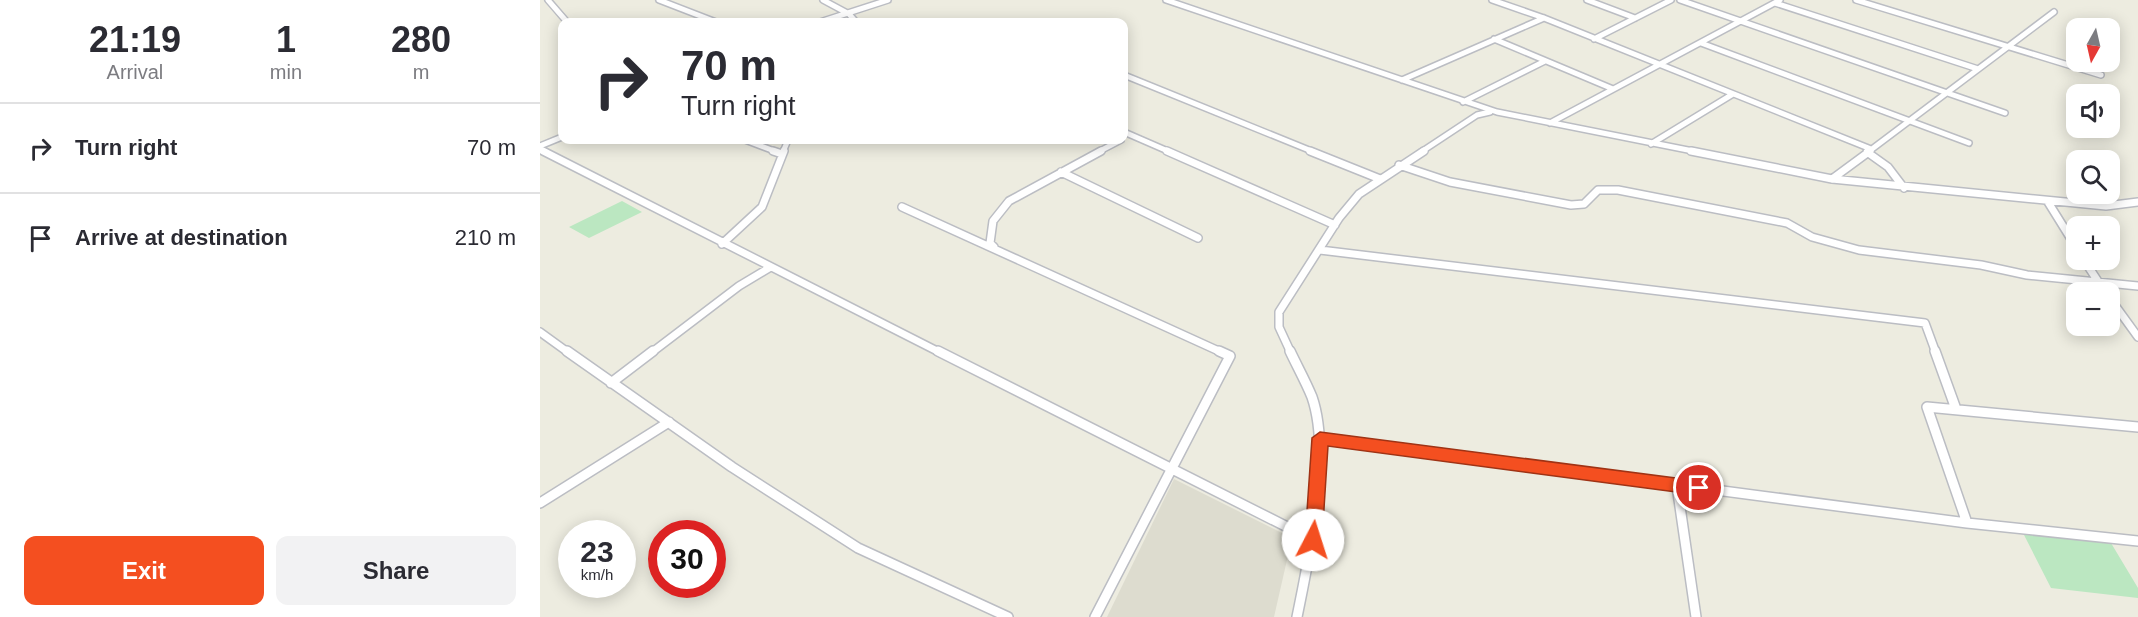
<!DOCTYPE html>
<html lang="en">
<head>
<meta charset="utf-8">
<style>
	body { margin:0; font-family:Helvetica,sans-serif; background:#f2f2f3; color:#2b2b33; height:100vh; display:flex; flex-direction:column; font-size:22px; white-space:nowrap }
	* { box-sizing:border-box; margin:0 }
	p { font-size:20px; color:#7c7c81 }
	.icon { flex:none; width:33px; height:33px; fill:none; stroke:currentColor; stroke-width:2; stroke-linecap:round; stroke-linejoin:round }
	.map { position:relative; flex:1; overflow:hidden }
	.details { display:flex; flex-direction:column; background:#fff; width:540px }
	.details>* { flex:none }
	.guide { position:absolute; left:18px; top:18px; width:570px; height:126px; border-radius:12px; box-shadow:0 3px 15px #0003; background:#fff; color:#2b2b33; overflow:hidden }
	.needle { width:39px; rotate:188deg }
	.fabs { position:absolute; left:1526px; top:18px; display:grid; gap:12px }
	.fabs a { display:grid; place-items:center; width:54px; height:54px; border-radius:12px; background:#fff; box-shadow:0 3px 15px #0003; font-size:30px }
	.speed { position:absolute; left:18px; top:520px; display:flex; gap:12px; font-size:30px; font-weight:700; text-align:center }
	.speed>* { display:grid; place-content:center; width:78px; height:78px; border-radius:50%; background:#fff; box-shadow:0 3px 15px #0003; line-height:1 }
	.speed small { font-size:15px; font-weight:400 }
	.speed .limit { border:9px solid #d22; background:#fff; color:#111 }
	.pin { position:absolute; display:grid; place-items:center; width:51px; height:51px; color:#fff; margin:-26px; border:3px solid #fff; border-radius:50%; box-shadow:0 2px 6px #0007 }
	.me { position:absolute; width:66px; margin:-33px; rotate:5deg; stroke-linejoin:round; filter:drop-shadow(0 0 4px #0008) }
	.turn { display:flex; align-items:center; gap:21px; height:126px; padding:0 24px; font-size:27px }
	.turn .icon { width:78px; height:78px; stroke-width:2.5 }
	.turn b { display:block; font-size:42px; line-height:51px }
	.eta { display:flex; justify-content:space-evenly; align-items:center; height:102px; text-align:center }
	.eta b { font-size:36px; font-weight:800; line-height:42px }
	.cta { display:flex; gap:12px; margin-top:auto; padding:12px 24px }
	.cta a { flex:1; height:69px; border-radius:12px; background:#f44f20; color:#fff; font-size:24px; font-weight:800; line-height:69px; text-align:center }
	.cta a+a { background:#f2f2f3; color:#2b2b33 }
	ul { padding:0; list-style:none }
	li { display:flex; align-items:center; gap:18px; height:90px; padding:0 24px; border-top:2px solid #e1e1e2 }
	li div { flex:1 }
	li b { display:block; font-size:22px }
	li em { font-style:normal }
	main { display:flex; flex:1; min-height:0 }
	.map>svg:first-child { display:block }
</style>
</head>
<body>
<main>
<section class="details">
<div class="eta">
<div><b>21:19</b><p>Arrival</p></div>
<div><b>1</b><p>min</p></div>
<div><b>280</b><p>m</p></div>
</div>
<ul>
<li><svg class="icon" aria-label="right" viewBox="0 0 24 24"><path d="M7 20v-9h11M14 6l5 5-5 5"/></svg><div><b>Turn right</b></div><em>70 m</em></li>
<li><svg class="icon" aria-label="arrive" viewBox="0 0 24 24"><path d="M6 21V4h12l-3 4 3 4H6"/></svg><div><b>Arrive at destination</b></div><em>210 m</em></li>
</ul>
<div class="cta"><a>Exit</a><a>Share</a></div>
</section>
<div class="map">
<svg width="1598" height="617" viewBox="0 0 1598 617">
	<rect width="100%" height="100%" fill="#edece0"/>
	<path fill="#dddccf" d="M634,479L752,538L734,617H567Z"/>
	<path fill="#bbe7c1" d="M82,201L102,212L49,238L29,227Z
		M1483,533L1571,543L1598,588V598L1511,588Z"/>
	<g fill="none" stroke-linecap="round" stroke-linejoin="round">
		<g stroke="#bbbdc3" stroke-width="8">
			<path id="minor-far2" d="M8,0L27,22
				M119,0L176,22
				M283,0L309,14L316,22
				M626,0L957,112L1158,152
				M952,0L1004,18L1331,149
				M1047,0L1095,18
				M1140,0L1465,113
				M1316,0L1561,75
				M1235,3L1438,69
				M280,22L348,0
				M954,39L1073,89
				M1054,39L1131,0
				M1161,43L1429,143
				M584,75L774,152
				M862,80L1004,18
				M923,102L1005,61
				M1010,123L1240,0
				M584,132L630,152
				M205,140L237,152
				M1111,144L1193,94
				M0,146L22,137
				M0,149L6,152
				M243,152L248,140
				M558,152L581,140
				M881,152L937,115L950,112
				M1328,152L1514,12"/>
		</g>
		<g stroke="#bbbdc3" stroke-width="10">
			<path id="minor-far1" d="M3,151L401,353
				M233,151L242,154
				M627,151L795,225
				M770,151L840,179
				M1151,151L1292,179L1566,206L1598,202
				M1327,152L1348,167L1364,188
				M859,165L910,182L1031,205L1044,204L1058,190H1078L1247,223L1272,237L1319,250L1441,265L1487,275L1598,286
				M521,172L658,238
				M1292,179L1330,151
				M1508,202L1536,247
				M362,207L683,353
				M182,244L222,207L244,151
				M454,247L450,243L453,221L469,201L561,151
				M780,250L1385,323L1396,353
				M1544,260L1565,292
				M1569,297L1598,337
				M0,332L29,353
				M111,353L199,286L229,268
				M751,353L739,327V312L799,218L819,194L884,151"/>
		</g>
		<g stroke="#bbbdc3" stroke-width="12">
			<path id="minor" d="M27,351L192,467L318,548L468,617
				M398,351L773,540
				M750,351C757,366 766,382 772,397C792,455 769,557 757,617
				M1395,351L1416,409
				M71,383L113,351
				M780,438L1427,523L1598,541
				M1137,486L1156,617
				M0,503L129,422
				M1427,523L1387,407L1598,427
				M555,617L690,356L679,351"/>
		</g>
		<use href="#minor-far2" stroke="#fff" stroke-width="5"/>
		<use href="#minor-far1" stroke="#fff" stroke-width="7"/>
		<use href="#minor" stroke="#fff" stroke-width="9"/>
	</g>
	<path fill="#f44f20" stroke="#9f3315" stroke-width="1.5" d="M780,432L1159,481L1165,484L1168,488L1165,493L1159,495L788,446L782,540L780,546L773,548L767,546L765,540L772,438Z"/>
</svg>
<div class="fabs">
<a><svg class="needle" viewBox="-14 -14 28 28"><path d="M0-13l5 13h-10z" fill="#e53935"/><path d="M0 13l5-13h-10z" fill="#7c7c81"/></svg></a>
<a><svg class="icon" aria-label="sound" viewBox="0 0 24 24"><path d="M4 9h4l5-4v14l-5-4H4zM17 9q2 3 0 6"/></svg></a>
<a><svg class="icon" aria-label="search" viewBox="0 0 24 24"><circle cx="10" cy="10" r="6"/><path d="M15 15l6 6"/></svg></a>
<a>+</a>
<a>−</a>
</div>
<div class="speed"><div>23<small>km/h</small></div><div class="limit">30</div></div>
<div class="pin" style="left:1159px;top:488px;background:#d93025"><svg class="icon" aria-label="arrive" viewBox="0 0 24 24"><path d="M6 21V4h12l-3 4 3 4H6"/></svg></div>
<svg class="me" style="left:773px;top:540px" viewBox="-20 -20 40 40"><circle r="19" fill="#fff"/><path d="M0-13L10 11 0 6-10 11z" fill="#f44f20"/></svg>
<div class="guide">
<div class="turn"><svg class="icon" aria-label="right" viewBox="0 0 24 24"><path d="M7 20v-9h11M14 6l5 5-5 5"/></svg><div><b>70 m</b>Turn right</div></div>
</div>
</div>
</main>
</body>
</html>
